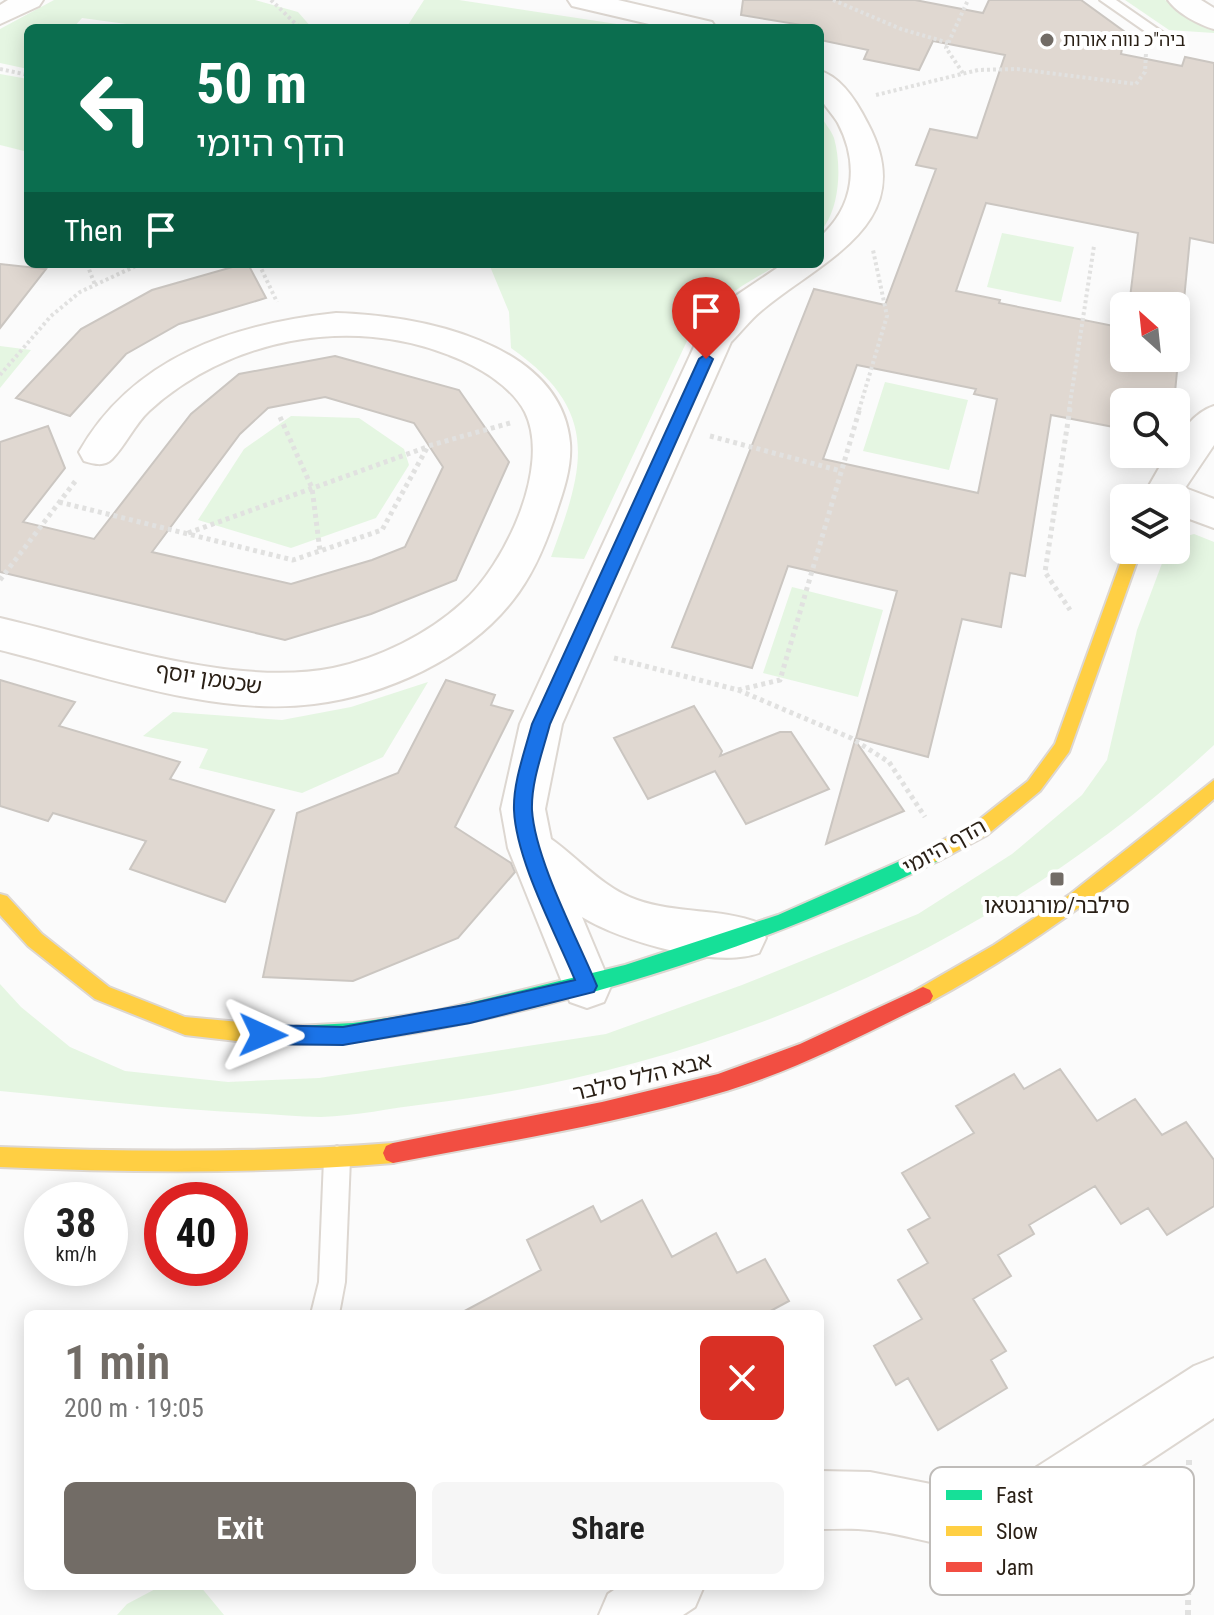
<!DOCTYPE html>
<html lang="en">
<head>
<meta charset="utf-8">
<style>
	body { margin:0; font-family:"Roboto Condensed","Noto Sans Hebrew",sans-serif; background:#f6f6f6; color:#222; height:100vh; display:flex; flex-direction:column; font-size:30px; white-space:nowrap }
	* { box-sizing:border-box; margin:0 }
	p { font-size:26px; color:#767676 }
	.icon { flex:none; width:44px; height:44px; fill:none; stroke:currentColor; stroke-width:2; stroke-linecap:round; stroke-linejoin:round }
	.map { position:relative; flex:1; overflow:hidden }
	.side { position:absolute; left:24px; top:1310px; width:800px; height:280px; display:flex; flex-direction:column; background:#fff; border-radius:12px; box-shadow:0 4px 20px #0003 }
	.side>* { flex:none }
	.banner { position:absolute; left:24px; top:24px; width:800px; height:244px; border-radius:12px; box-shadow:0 4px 20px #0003; background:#0b6e4f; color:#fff; overflow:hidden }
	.needle { width:52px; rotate:333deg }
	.controls { position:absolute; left:1110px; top:292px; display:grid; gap:16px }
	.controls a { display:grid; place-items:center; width:80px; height:80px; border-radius:12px; background:#fff; box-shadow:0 4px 20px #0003; font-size:40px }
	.speed { position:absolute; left:24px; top:1182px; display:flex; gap:16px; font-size:40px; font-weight:700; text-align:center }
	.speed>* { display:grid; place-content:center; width:104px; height:104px; border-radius:50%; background:#fff; box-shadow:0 4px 20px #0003; line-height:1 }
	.speed small { font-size:20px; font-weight:400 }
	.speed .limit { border:12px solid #d22; background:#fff; color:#111 }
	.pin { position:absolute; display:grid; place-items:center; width:68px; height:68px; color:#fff; margin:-82px -34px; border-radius:50% 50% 50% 0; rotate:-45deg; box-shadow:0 0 8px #0007 }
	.pin .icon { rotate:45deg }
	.me { position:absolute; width:88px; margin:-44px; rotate:91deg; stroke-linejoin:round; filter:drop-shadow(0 0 6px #0008) }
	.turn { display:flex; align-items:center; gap:28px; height:168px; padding:0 40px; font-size:36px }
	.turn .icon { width:104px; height:104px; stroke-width:2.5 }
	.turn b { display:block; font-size:56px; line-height:68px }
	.then { display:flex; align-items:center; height:76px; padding:0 40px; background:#0003; gap:16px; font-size:30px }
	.round { display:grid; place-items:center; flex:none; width:84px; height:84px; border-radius:12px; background:#f6f6f6 }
	.head { display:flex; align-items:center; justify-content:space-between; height:136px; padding:0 40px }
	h1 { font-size:48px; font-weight:600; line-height:60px; color:#726c66 }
	.action { display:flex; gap:16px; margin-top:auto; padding:16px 40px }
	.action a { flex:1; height:92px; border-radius:12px; background:#726c66; color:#fff; font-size:32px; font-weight:600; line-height:92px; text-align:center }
	.action a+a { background:#f6f6f6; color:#222 }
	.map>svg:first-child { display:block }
</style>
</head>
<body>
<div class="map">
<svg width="1214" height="1615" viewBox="0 0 1214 1615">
	<rect width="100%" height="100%" fill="#fbfbfb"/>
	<path fill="#e5f6e2" d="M54,0H255L298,12L312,28H141V26L82,18L73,28H28V69L0,63V29Z
		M424,0H459L643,28H406Z
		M1125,0H1165L1214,29V33L1169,30Z
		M0,74L28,79V152L0,145Z
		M820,115C824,122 831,130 834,138C842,166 840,210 820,232Z
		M1002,233L1074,247L1061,302L987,287Z
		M489,264H779C737,289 715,299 687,341L584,559L551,557C585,466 601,411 511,348L509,312Z
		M0,346L31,350L0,388Z
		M885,382L968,400L949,470L863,451Z
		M291,416L359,418L404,449L409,465L376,518L291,548L198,520L244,449Z
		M1194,534L1214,542V745C1000,945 716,1069 426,1104C391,1108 356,1116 321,1117C297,1117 273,1114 249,1113C166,1109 83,1099 0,1091V984L21,1007L70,1047L125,1071L228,1082L319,1078L606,1034L742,985L918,914L1012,854L1082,795L1107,760L1137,630L1167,550H1176V539Z
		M792,587L883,610L858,697L763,673Z
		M428,682L383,757L302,793L199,768L208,749L143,736L173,712L282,720L351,707Z
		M161,1586H200L224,1615H117L127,1604Z"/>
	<path fill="#e0d8d1" stroke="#cbc6c1" stroke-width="2" fill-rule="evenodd" d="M743,0H915L983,13L989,0H1081L1125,32L1121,54L1182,66L1185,57L1214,63V243L1190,238L1175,392L1161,390L1160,402H1124V429L1051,415L1025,576L1010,573L1001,627L962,619L928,757L856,738L897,591L788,566L752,668L672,647L814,289L885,305L936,169L916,165L930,129L977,138L1005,55L933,41L919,70L864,59L868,50L820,40V28L741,15ZM986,203L1138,233L1129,306H1176V358H1124V328L999,303L1000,300L956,291ZM857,365L976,389L974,394L997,399L978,493L823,459Z
		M0,264L46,269L0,328Z
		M243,264H248L266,298L179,324L126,354L70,416L16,398L81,329L152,290Z
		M335,356L459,390L509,462L456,580L371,614L285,640L0,572V442L48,426L65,468L23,522L94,539L191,414L239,374ZM325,397L414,423L443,467L405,547L372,560L291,584L152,552L240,434L268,408Z
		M0,680L75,702L59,726L180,762L170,779L274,810L225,902L130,869L146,841L53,813L48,821L0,806Z
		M446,680L495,695L491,705L513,711L455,827L511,863L515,872L458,938L353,981L263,977L297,813L398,773Z
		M694,706L722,751L720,756L780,732H791L829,789L746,824L715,771L648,799L614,738Z
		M855,740L904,811L826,844Z
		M1060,1069L1097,1121L1135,1099L1162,1135L1186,1122L1214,1160V1206L1167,1235L1148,1208L1121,1224L1095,1186L1029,1225L1034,1234L998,1255L1011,1276L973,1299L1006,1351L991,1360L1007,1388L938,1430L908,1378L896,1385L874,1346L922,1319L898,1280L928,1263L908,1230L930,1218L902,1173L974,1133L956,1106L1014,1074L1024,1089Z
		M642,1200L672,1257L716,1233L737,1273L765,1259L789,1301L765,1314H459L541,1270L527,1240L593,1206L601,1222Z"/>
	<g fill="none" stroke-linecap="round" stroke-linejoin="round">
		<g stroke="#ddd7d1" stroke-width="4">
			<path id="lane" d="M1100,0H1116L1168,36L1166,39H1156Z
				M337,1146L346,1150L350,1159L345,1282L339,1314H311L319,1282L324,1159L328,1150Z"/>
		</g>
		<g stroke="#ddd7d1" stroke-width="4">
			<path id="street" d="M8,0H43L39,6L0,24V5Z
				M568,0H618L712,22L716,28H666L572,6Z
				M1168,0H1201L1214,8V29C1199,25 1177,13 1168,0Z
				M820,71C842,77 858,104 868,124C921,224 821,260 761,311C750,320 741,332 731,342L562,724L545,809L551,839C579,859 603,888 637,900C677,914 720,908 759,923L766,938L759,953C716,969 621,941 582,917L611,986L604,1002L587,1008L570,1002L508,848L501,809L520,724L699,336L737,295L783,264H820V237C855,206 859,163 838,123C833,114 823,105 820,96C818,90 820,78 820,71Z
				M336,313C416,315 561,341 570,443C572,469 562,495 554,519C544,548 532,576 513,600C468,658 387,695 314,704C214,717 97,674 0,650V618C99,641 233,688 333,668C379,658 427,635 462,603C504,566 552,467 525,412C511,385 476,365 449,355C349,315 227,339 149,411C134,425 126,445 112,459C104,467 94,464 84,461L79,452C133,357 233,324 336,313Z
				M1214,406V445L1185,488L1214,499V528L1176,514V498H1142L1167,454H1176C1176,434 1195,412 1214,406Z
				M1214,1358V1418L1031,1539C971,1563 930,1537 870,1530C854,1528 837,1529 820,1529V1471L870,1472L976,1493L1001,1490L1194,1366Z
				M620,1586H704L695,1607L683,1615H599L608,1594Z"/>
		</g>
		<g stroke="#ddd7d1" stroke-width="4">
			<path id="fast" d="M934,846L940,848L943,854L940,860C811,924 676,972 536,1007C457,1026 379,1043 297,1044L290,1042L287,1035L290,1028L297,1026L353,1023L436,1011L625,965L778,915Z"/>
		</g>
		<g stroke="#ddd7d1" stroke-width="4">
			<path id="slow" d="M1125,550H1141L1069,752L1040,791L987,835L940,860L934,862L928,860L925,854L928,848L975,823L1028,781L1055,744Z
				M1214,780V799C1126,877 1033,946 930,1002L923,1005L916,1002L913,996L916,990L994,945L1069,895Z
				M0,894L7,896L42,934L109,987L185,1017L304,1028L307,1035L304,1042L297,1044H263L185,1035L95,999L28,946L0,915Z
				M393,1143L400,1146L403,1153L400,1160L393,1163C262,1174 131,1173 0,1167V1147C131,1152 262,1153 393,1143Z"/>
		</g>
		<g stroke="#ddd7d1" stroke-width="4">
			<path id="jam" d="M923,987L930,990L933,996L930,1002C860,1036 791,1073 716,1094C611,1125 501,1142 393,1163L386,1160L383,1153L386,1146L393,1143L602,1102L718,1074L800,1044Z"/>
		</g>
		<path stroke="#e1e1e0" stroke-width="4" stroke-dasharray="3 3" stroke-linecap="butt" d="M271,0L300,28
			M833,0L901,29L949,43
			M0,69L28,75
			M963,73L946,48L968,0
			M876,95L978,70L1017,69L1136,84L1145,72L1146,53
			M87,264L95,285
			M259,264L277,302
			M0,375L51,316L80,292L140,264
			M859,410L887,316L873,250
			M1069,410L1094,246"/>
		<path stroke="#e1e1e0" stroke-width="5" stroke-dasharray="4 4" stroke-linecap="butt" d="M1070,408L1045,572L1070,610
			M280,417L312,488L320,551
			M710,436L841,471
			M59,502L293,560L382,530L428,446L510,423
			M188,533L427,447
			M0,580L77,479
			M614,658L738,690L780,680L860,408
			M738,690L851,738L889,762L925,817"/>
		<path stroke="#e1e1e0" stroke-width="6" stroke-dasharray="5 5" stroke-linecap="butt" d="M1188,1615L1189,1459"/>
		<use href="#lane" fill="#fefefe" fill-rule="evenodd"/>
		<use href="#street" fill="#fefefe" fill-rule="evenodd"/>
		<use href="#fast" fill="#16e098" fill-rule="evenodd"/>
		<use href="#slow" fill="#ffcf43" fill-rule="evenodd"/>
		<use href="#jam" fill="#f24e42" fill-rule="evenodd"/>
	</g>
	<path fill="#1a73e8" stroke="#114b97" stroke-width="2" d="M706,354L713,359L550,724C543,751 531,782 532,810C535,859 577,938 597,986L594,992L470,1023L343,1045L263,1044L256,1041L253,1035L256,1028L263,1025L343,1027L470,1004L575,980C555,932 516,860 514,810C513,782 525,751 532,724L699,359Z"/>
	<g fill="#726c66" stroke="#fff" stroke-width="3">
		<circle cx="1047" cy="40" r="8"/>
		<rect x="1049" y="871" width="16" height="16" rx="4"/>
	</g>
	<g text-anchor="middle" stroke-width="8" stroke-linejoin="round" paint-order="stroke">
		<g font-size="18" fill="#291f15" stroke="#fff" text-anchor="start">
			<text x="1063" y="46">ביה"כ נווה אורות</text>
		</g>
		<g font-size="22" fill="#291f15" stroke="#fff">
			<text transform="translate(209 678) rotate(9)" y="8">שכטמן יוסף</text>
			<text transform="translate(944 846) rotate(-29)" y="8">הדף היומי</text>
			<text transform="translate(642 1076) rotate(-14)" y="8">אבא הלל סילבר</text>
		</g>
		<g font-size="22" fill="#291f15" stroke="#fff">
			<text x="1057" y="913">סילבר/מורגנטאו</text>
		</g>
	</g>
	<rect x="930" y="1467" width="264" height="128" rx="12" fill="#fff" stroke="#bfbcb9" stroke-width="2"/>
	<rect x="946" y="1490" width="36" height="10" fill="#16e098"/>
	<rect x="946" y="1526" width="36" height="10" fill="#ffcf43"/>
	<rect x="946" y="1562" width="36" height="10" fill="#f24e42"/>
	<g font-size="22" fill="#291f15">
		<text x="996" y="1503">Fast</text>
		<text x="996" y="1539">Slow</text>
		<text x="996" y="1575">Jam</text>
	</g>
</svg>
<div class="controls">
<a><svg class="needle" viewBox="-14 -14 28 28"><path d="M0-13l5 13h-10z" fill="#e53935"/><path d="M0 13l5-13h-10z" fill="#767676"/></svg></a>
<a><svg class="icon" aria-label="search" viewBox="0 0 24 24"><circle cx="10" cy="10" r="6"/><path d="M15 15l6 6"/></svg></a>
<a><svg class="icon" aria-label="layers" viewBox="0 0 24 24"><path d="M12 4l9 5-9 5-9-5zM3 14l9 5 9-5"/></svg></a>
</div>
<div class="speed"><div>38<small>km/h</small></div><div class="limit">40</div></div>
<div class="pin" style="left:706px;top:359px;background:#d93025"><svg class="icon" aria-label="arrive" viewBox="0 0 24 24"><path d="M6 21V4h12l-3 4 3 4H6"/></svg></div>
<svg class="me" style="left:263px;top:1035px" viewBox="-20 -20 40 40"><path d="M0-17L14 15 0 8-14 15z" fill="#1a73e8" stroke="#fff" stroke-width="4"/></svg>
<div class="banner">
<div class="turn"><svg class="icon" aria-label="left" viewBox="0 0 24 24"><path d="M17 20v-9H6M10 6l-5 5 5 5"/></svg><div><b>50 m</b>הדף היומי</div></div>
<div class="then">Then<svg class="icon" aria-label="arrive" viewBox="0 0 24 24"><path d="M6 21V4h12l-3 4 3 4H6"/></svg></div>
</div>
<section class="side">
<div class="head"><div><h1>1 min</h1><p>200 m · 19:05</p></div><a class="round" style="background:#d93025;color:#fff"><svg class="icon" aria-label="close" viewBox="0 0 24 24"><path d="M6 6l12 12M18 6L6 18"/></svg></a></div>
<div class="action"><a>Exit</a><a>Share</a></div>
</section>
</div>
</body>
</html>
